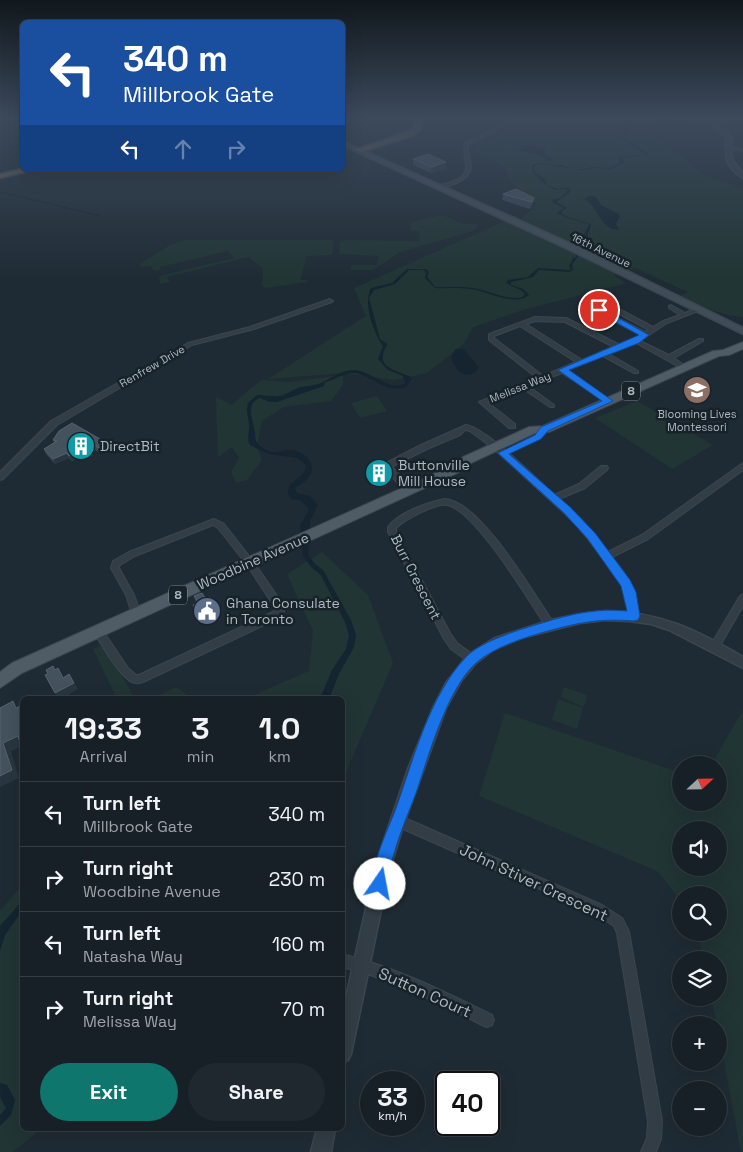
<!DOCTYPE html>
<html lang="en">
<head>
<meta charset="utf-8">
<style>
	body { margin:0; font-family:"Space Grotesk",sans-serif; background:#20282f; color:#f1f3f6; height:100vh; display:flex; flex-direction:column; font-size:19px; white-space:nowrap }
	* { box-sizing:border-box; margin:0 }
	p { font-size:16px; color:#9ea3a7 }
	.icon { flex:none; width:28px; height:28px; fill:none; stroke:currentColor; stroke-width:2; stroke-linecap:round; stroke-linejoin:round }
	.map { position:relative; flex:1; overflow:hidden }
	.drawer { position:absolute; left:20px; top:696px; width:325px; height:435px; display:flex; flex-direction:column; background:#172027; border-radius:8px; box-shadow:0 5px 20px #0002,0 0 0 1px #363e44 }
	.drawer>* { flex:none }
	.top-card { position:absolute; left:20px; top:20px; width:325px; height:152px; border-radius:8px; box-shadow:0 5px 20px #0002,0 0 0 1px #363e44; background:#1a4fa0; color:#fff; overflow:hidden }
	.needle { width:32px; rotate:68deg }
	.fabs { position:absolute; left:672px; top:756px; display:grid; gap:10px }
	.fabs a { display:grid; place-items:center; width:55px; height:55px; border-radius:50%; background:#172027; box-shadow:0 5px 20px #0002,0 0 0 1px #363e44; font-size:25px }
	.speed { position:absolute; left:360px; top:1071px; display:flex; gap:10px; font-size:25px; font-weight:700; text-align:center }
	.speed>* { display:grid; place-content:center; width:65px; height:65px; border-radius:50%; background:#172027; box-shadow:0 5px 20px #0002,0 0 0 1px #363e44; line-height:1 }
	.speed small { font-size:12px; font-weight:400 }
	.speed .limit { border:2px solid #111; border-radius:8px; background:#fff; color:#111 }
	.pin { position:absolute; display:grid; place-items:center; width:42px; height:42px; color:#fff; margin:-21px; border:2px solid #fff; border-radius:50%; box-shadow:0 1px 5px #0007 }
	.me { position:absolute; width:55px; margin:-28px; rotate:12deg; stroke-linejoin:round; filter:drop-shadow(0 0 4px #0008) }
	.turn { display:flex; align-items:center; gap:18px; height:105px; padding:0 20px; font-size:22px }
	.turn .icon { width:65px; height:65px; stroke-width:2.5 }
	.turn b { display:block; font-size:35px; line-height:42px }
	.lanes { display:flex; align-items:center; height:48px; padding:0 20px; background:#0003; justify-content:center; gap:25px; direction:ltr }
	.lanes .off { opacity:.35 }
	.eta { display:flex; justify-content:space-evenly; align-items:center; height:85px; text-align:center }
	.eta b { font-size:30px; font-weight:700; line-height:35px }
	.cta { display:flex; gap:10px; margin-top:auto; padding:10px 20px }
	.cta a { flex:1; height:58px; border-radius:30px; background:#0f766e; color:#fff; font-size:20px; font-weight:700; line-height:58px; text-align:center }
	.cta a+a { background:#20282f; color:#f1f3f6 }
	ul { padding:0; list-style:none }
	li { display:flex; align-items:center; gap:15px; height:65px; padding:0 20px; border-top:1px solid #363e44 }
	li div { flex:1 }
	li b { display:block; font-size:19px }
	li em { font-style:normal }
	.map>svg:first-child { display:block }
</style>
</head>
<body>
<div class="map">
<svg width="743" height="1152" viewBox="0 0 743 1152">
	<rect width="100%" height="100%" fill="#1f2b34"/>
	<path fill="#213534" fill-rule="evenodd" d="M528,119H657L649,128L705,176L743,188V317C717,314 704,307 680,296L688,292L635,268L614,275L625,283L623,284L523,310L473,327L464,344L427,373L394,380L345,373L268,379L366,316L354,288L516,216L521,219L537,204L509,180C508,162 490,160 475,154L476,147Z
		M676,119H720L729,122L725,133Z
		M442,215L464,224H476L478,226L473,231L400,252L373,270H351V265H377L378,256L339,254L340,242L345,240L420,241L419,231H411V222Z
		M184,240H330L334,241L332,255L306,256L301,280H308L307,282L266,288L262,286L263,269L249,257L167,277L170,282L160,284L159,276L234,258L228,251L160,267V270L154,271L151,266L142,267L138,265L170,245Z
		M343,375V385L331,401L284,407L262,421L257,446L262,460L247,480L236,483L231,472L239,458L232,447L218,457L216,397L232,405L252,387L262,380L290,382Z
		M377,396L387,411L360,418L351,403Z
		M637,401L713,445L672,469L595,418Z
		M322,552L368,595L393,663L343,779L342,699H245L309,671L313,631L287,574Z
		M104,644L135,699H117L93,649Z
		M176,687L194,699H151Z
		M564,687L587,695L584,707L561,697Z
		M558,699L583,708L577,729L552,720Z
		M743,710V1152H741L719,1036V1025H717L711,998H719V960H704L697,933L719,932V895H681V901L657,871L479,796L505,713L681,773V802H719V765H711ZM681,830H719V868H681Z
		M22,885V1129H41L13,1152H0V911Z"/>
	<path fill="#142430" d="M621,119L629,121L626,127L628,133L618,138L630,140L632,144L647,152L649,155L623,158L624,163L611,169L593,168L584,170L537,164L533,169L536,174L545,179L547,185L558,189L567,187L571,190L569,193L556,202L567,208L562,211V214L570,218L591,224L585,246L572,265L573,270L570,272L539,270L533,277L511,282V285L523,289L529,295C516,307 486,291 471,289C459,287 447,289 435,288L425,278L426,273L424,270H409L395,284L374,290L369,298L380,339L387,344C386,348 383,351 383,355C380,370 404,372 412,378L407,386C388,396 373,376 355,373C345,372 335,380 325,382L324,386L277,402H270L260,398C246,403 252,417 254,428C256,434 254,439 258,444C261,447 267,451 272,452C278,453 286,449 292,450C306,452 319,465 308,478C305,482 299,485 295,488L297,493L310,496L318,505L310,521L308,555L315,564L323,570L351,620L356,635L354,647L339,674L329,699H320L332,670L346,649L349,635L345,622L321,575L312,568L303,556L300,525L308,512V508L300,500L291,499L288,494L289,486C296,478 305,477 306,465L297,458L268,454L250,445C246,438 250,432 249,424C248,416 246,412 248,403L257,395C265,395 273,397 280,396C286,395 292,390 298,388C305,386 314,386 321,383C332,378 340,371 352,370C368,368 392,394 405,383L403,376L388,370L378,359L383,346C373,331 363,305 371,288L392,283L407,269H426L429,272L427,277L435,287C448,288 460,286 472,288C489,290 505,301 523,297L525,294C521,287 511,288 506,282L508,280L528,277L538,268L571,270L569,266L573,259L572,257L575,258L583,246L582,239L589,224L567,218L557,213L564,208L553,203L552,200L560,198L568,190C563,188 561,190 556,190C548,188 540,179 533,173L532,166L534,164L542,163L550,166L562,165L574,169H583L592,167L608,168L619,164V157L645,155L646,154L628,144V141L614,138L624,133V127L627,121Z
		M525,145L545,148V154L554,160L545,161V158L537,154L521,151L519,146Z
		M589,196L596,197L601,205L619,214L620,216L616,224L619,230C599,229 599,207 584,199Z
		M456,349H463L479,367L476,372C462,380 455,369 451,357Z
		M22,901V911L5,935L0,951V926Z
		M0,1083L7,1085L15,1100L11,1115L0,1126V1115L6,1108L0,1097Z"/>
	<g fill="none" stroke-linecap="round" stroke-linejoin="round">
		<path stroke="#142430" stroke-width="1" d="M0,192L100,216"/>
		<g stroke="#3c464e" stroke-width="2">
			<path id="minor" d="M11,119H15L22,122V124Z
				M513,119H517L468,145C467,152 470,158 471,165C472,181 449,187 436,188V186C448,183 469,180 466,164C465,156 463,150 465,143Z
				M727,147L743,149V151L727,149Z
				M330,299L333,301L332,302L254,329L192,345L57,425L3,479L0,480V472L51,421L188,343L250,327Z
				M671,305L685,313L695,309L698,311L667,323L640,341L669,355L699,339H703V341L674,358L685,366V368H681L636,343L609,354L638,371V373H634L603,356L568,370L610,400V402H606L562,373L528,386L554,405V407H550L522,388L487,402L515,424V428H509L479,402L537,378L489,340V334L535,317L566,318L620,345L641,335L602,315L596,310L598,307H615L653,327L663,321L680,315L669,308V306ZM602,310H612L649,330L645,332ZM536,321L565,322L614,347L600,352L599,353L582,360L526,324ZM520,326L576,362L543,376L494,338V336Z
				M466,425C486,428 537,479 554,495L579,484L601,466H607L608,468L607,470L585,488L559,499L581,519L608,552L642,535L743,463V470L648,539L612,557L623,571L634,591L639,616L637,619H631L629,616L626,591L622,584L617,575L575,523L494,449L470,431L465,430L460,435L427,449L393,466V468L412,488L413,490L412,492H406L385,469L386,463L421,445Z
				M444,499C479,499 534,594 553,622L555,625L553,628L550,629L547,628C530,602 476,512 448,505C437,502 404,520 396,528V532L450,633L457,643L475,656L477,659L475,662L472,663L469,662L451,649L444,639L388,532V527C398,513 426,503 444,499Z
				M214,519L224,524L253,561L286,609L279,618L143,682C140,683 135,684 132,682C120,677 102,645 95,634L93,631L95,628L98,627L101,628L128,668L136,675H139L273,612L276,609L247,565L218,528L213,525L135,556L120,565L119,568L134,595L141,614L139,617H133L126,595L111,568L113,561L129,552Z
				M743,594V606L718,649L715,650L712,649L710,646L712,643L740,596Z
				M398,815L602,905L622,918L629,932L662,1121L661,1139L656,1152H641L647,1138L648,1121L617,933L614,926L594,913L394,825L392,821L394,817Z
				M342,954C395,967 443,991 492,1015L494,1020L492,1025L487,1027L482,1025C437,1002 392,979 342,967Z"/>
		</g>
		<g stroke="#3c464e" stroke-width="3">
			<path id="tertiary" d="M721,119H728L719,124L732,138C731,156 729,159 743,173V178C725,167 725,157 726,138L713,124L715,120Z
				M605,611C661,612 696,630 743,657V668L669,630L651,624L629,621L605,620L580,623L521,638L493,650L476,663L461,681L446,708L403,826L389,872L351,1054L348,1060L342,1063V1015L376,864L408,769L433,708L446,683L468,655L495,638L551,620L580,614Z
				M317,1129H335L331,1152H311Z"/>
		</g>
		<g stroke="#3c464e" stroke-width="3">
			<path id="secondary" d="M342,141L576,246L743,328V334L570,250L342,145Z"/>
		</g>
		<g stroke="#3c464e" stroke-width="2">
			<path id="primary" d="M743,342V349L729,355L719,356L549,432L535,433L471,463L466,469L22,673L0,688V672L12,663L458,463L463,457L529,427L543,426L713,351L723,350Z"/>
		</g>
		<g stroke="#3d484f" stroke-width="3">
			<path id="motorway" d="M415,119H422L420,130L412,136L362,152L355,150L406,132L413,129Z
				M22,169L33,170L0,178V174Z"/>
		</g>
		<use href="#minor" fill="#323d45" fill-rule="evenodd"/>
		<use href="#tertiary" fill="#323d45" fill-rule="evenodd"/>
		<use href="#secondary" fill="#404d58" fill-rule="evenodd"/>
		<use href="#primary" fill="#505c65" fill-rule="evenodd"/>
		<use href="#motorway" fill="#6b5c4f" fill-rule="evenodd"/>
	</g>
	<path fill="#374651" d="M413,159L446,169L431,173L413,165Z
		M503,194L534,198L532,205L530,209L502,200Z
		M59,431L109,448L101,453L95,450L72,461L69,458L55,464L46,454L44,449L54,443L53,440Z
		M372,467L386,470V475L380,478L372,472Z
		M194,596L206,599L219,614L202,623L195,612L193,605L196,603Z"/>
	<path fill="#283640" d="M446,162V169L431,173L432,167Z
		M107,443L109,448L101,453L99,448Z
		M93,445L95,450L72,461L69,456Z
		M67,453L69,458L55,464L53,459Z
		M386,470V475L380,478V473Z
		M217,607L219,614L202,623L200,616Z
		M69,674L78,689L62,699H59L55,693Z
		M18,736L22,746L11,751L19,778L0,787V776L3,743Z"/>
	<path fill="#43525d" stroke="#54626d" d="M428,154L446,162L432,167L413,159Z
		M516,189L534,198L532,202L503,194Z
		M72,423L107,443L99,448L93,445L69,456L67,453L53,459L44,449L57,441L53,440L59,431Z
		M380,463L386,470L380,473L372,467Z
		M202,593L206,599L210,597L217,607L200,616L193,605L198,602L194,596Z
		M53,666L55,670L58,668L63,678L69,674L74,683L55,693L45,675L48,674L46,670Z
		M13,701L16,708L22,705V748L18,736L3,743L12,770L0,776V708Z"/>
	<linearGradient id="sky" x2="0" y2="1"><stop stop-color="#11181d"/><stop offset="0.42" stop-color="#3c4a5c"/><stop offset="1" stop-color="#3c4a5c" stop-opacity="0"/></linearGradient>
	<rect width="743" height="280" fill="url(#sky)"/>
	<path fill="#1a73e8" stroke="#114b97" d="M597,309H602L649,335L639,343L569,370L613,401L548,431L541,439L509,454L570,507L595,533L630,580L636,592L640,616L638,620L634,621C598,618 576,623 541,633C520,639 493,648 476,663C447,689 429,755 416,793C408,814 399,835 393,857C390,868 389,879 385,890L380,892L374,890C367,873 388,829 395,811C413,761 429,696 466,657C481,641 521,629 542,623C571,614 597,608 627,611L621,586L587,538L563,512L498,453L535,435L541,427L602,401L558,370L639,335L597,312Z"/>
	<defs>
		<g id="school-disc" transform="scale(1.4375)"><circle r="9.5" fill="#8d6e63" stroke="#182229"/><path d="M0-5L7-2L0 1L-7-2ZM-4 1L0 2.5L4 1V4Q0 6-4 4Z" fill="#fff"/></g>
		<g id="building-disc" transform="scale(1.4375)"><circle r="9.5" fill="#0f9aa8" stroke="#182229"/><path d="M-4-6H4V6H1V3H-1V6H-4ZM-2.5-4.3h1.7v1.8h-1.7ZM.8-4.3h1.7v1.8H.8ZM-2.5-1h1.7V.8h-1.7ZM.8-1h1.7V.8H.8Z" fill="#fff"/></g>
		<g id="civic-disc" transform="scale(1.4375)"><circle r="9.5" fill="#5c6f8a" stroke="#182229"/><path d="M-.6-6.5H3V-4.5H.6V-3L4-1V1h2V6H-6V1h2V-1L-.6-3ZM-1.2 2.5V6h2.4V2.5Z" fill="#fff"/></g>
	</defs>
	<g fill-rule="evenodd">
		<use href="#school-disc" x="697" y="390"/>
		<use href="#building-disc" x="81" y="446"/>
		<use href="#building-disc" x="379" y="473"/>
		<use href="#civic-disc" x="207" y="611"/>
	</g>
	<g text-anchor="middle" stroke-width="5" stroke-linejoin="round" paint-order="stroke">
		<g font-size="11" fill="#acb8c2" stroke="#182229">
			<text transform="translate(601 250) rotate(26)" y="4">16th Avenue</text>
			<text transform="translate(152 366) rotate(-30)" y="4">Renfrew Drive</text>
			<text transform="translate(520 387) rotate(-22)" y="4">Melissa Way</text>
		</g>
		<g font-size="11" fill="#acb8c2" stroke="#182229">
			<text x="697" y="418">Blooming Lives<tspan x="697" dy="13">Montessori</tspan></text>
		</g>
		<g fill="#182229" stroke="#808b94" stroke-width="1">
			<rect x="622" y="381.5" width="18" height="19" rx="4"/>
			<rect x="169" y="585.5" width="18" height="19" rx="4"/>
		</g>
		<g font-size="12" font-weight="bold" fill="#acb8c2">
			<text x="631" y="395">8</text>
			<text x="178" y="599">8</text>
		</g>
		<g font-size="14" fill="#acb8c2" stroke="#182229" text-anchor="start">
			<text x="100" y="451">DirectBit</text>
			<text x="398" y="470">Buttonville<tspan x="398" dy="16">Mill House</tspan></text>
			<text x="226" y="608">Ghana Consulate<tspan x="226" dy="16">in Toronto</tspan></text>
		</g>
		<g font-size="14" fill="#acb8c2" stroke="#182229">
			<text transform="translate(253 561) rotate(-24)" y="5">Woodbine Avenue</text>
			<text transform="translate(416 577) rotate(63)" y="5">Burr Crescent</text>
		</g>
		<g font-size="16" fill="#acb8c2" stroke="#182229">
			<text transform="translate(534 882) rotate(25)" y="6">John Stiver Crescent</text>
			<text transform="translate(425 992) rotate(24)" y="6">Sutton Court</text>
		</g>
	</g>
</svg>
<div class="fabs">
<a><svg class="needle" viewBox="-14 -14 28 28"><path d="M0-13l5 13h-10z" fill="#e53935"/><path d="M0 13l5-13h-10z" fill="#9ea3a7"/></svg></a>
<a><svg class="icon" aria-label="sound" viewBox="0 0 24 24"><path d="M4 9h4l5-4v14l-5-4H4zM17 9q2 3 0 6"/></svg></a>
<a><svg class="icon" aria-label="search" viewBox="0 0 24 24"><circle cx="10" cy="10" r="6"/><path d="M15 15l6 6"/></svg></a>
<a><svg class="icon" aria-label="layers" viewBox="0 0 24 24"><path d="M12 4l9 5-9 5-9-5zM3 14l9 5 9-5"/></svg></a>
<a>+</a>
<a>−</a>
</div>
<div class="speed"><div>33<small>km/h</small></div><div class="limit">40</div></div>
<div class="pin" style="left:599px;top:310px;background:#d93025"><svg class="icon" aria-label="arrive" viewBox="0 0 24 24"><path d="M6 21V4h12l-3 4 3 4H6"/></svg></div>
<svg class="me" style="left:380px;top:884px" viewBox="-20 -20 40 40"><circle r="19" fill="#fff"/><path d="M0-13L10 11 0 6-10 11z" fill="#1a73e8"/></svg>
<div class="top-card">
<div class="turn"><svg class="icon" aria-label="left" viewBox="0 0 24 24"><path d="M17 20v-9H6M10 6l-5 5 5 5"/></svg><div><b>340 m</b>Millbrook Gate</div></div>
<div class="lanes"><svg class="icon" aria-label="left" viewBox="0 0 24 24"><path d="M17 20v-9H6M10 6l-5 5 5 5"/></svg><svg class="icon off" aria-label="ahead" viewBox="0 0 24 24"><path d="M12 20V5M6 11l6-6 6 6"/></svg><svg class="icon off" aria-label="right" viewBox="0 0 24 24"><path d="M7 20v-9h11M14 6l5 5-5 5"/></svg></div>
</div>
<section class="drawer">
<div class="eta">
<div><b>19:33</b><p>Arrival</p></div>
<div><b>3</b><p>min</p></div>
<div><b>1.0</b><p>km</p></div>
</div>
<ul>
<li><svg class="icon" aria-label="left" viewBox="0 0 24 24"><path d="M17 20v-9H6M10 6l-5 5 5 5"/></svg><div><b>Turn left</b><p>Millbrook Gate</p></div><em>340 m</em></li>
<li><svg class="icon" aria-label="right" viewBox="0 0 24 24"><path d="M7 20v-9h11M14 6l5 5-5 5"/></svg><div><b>Turn right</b><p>Woodbine Avenue</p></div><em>230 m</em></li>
<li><svg class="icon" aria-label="left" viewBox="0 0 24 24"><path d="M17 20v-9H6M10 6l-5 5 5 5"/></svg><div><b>Turn left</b><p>Natasha Way</p></div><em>160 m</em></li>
<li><svg class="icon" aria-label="right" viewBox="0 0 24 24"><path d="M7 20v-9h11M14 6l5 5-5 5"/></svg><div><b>Turn right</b><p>Melissa Way</p></div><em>70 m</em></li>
</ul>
<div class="cta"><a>Exit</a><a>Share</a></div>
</section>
</div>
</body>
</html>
